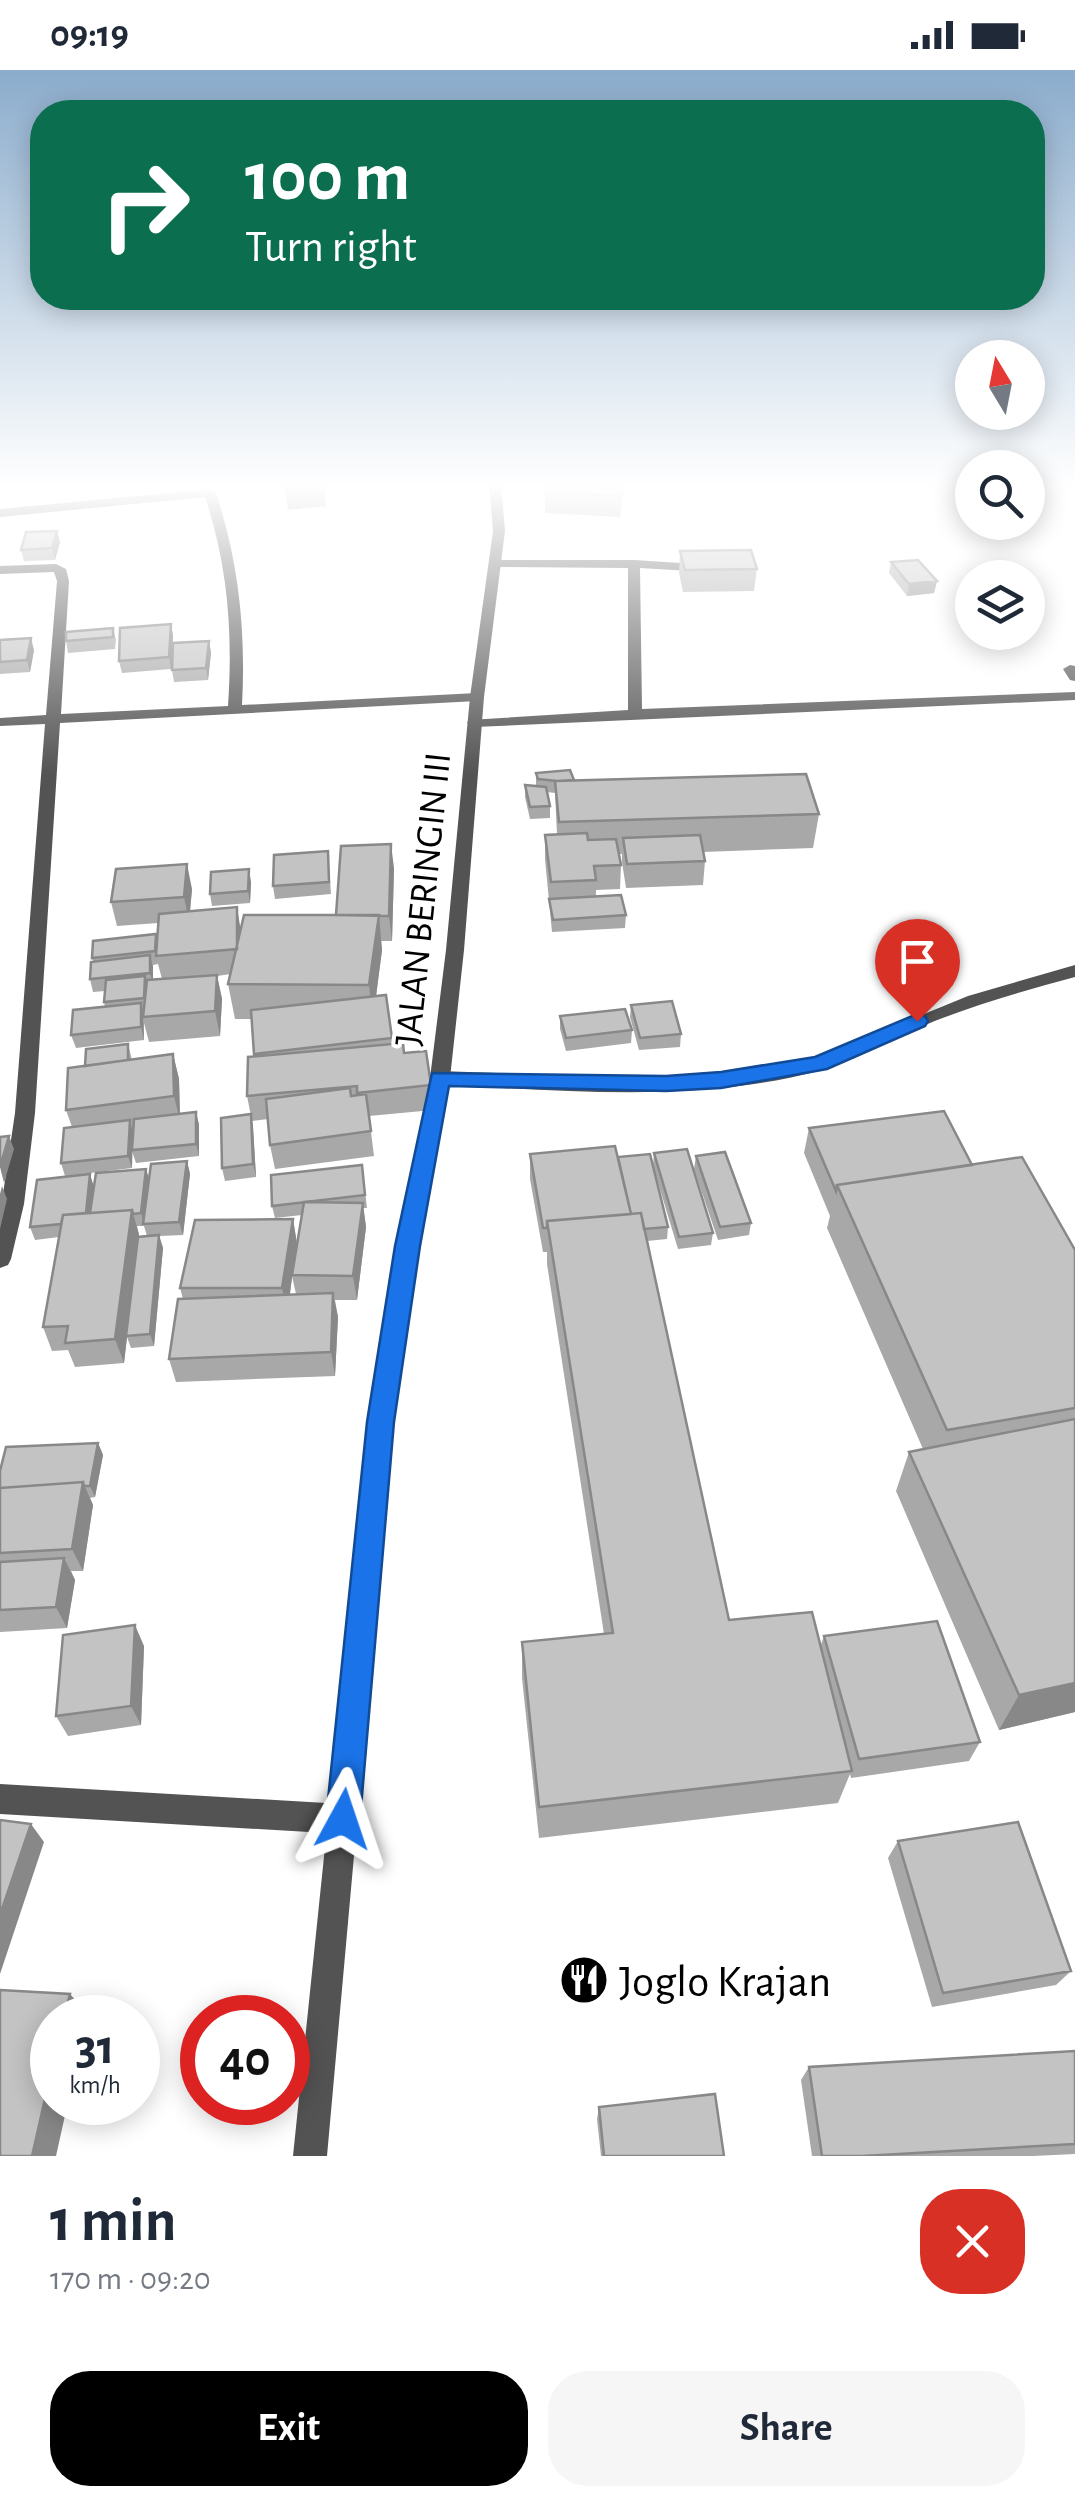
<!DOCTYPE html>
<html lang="en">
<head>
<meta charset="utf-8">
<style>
	body { margin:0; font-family:"Alegreya Sans",sans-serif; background:#f6f6f7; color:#1f2937; height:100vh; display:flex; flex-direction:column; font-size:38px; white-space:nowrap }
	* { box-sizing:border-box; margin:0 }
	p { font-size:32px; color:#747a83 }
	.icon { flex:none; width:55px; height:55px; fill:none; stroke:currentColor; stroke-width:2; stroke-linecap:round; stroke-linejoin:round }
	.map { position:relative; height:2086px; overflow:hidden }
	.details { display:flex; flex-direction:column; background:#fff; flex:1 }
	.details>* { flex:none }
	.banner { position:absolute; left:30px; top:30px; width:1015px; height:210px; border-radius:40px; box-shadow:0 5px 25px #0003; background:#0b6e4f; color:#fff; overflow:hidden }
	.needle { width:65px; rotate:350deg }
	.tools { position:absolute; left:955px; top:270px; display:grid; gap:20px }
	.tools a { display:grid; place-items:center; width:90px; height:90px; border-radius:50%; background:#fff; box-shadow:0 5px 25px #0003; font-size:50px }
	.speed { position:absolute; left:30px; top:1925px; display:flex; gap:20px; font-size:50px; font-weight:700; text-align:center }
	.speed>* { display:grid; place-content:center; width:130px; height:130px; border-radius:50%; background:#fff; box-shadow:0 5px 25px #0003; line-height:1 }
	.speed small { font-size:25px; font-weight:400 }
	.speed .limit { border:15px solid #d22; background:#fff; color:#111 }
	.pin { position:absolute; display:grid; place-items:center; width:85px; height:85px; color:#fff; margin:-102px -42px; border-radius:50% 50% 50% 0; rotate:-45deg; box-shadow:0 0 10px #0007 }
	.pin .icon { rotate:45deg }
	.me { position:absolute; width:110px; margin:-55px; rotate:5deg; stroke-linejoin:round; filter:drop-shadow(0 0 8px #0008) }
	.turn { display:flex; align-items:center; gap:35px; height:210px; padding:0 50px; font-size:45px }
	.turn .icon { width:130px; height:130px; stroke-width:2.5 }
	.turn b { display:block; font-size:70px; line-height:85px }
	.round { display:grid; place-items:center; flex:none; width:105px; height:105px; border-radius:40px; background:#f6f6f7 }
	.headline { display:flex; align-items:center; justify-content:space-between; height:170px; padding:0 50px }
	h1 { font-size:60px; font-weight:600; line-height:75px }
	.primary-button { display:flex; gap:20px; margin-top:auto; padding:20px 50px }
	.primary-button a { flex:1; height:115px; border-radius:40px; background:#000; color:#fff; font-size:40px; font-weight:600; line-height:115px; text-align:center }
	.primary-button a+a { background:#f6f6f7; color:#1f2937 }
	.status { display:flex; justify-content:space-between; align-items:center; height:70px; padding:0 50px; background:#fff; direction:ltr }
	.status svg { height:28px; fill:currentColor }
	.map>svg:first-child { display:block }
</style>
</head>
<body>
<div class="status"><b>09:19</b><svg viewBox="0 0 49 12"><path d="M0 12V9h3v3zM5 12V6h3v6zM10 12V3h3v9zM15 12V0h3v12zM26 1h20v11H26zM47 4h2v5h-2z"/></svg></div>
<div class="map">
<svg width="1075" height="2086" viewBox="0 0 1075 2086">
	<rect width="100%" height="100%" fill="#fff"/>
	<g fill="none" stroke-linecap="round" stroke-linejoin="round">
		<path fill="#535353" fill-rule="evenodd" d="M210,419L216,423C239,493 246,561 242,635L477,623L484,627L477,631L60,653L35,1043L24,1134L11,1189L8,1195L0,1198V1144L15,1043L45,654L0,656V648L46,645L57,511L54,502L0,504V496L56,494L66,499L69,511L61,644L228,636C233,563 228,496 205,427L0,447V439Z
			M492,490H634L711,495L713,498L707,502L640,498L642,639L1075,622V630L474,657L467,653L469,650L628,640V498L496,497L490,493Z
			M1070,595L1075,596V611L1070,610L1063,599Z
			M1075,895V907C1024,921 972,935 923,956C888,971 855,991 818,1001C694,1034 566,1020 440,1015L430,1008L440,1001L630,1008L725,1004L772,998L824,985L968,926Z
			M0,1714L343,1734L353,1739L358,1749L353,1759L343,1764L0,1744Z"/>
		<path fill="#535353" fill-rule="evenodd" d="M489,413H501L505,461L484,627L464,880L450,1008L419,1176L393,1352L327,2086H293L369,1352L397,1176L430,1008L446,880L470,627L493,461Z"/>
	</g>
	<path fill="#a8a8a8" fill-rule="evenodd" d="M624,413L620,447L545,443V422Z
		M57,461L60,472L55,490L24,491L21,480Z
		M680,481L757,499L754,521L683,522L679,503Z
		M891,492L937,511L934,523L907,526L889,503Z
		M171,554L173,566L171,599L122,603L119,591Z
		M113,558L116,570L115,579L68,583L66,571Z
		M0,570L34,580L30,602L0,604Z
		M209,571L211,583L208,610L174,612L172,600Z
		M536,703L574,710L819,744L813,778L703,782L705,791L703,815L626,818L622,792V784H619L621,795L620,819L596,820V826L626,845L625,858L552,862L545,789V765L557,764L555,723L547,722L550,736V748L530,749L525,727V715L536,716Z
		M328,781L331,824L275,829L273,816Z
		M394,798L392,871H381L382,880L376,926L386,925L393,974L404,983L431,1015L433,1040L369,1046L374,1086L275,1099L270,1075L268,1049L252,1051L247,1026L254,987L252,949H235L228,914L231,904L217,906L222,929L220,966L149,972L144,953V970L76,978L71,965L105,937L104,932L105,921L93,922L90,909L93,891L92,888L156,864L157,871L158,853L117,856L111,832L192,819L190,841L241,860L336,845ZM158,894L162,909L153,910V895Z
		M251,812L250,833L212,836L210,824Z
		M631,935L681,964L680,977L639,980L630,947Z
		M560,946L632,960L631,973L566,981L560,959Z
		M128,974L132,990L173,984L179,1009L180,1044L196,1042L199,1055V1086L136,1093L132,1081V1098L65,1106L61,1093L72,1057L66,1040L85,996Z
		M251,1044L253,1057L256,1107L225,1111L222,1098Z
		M809,1058L972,1095L1075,1180V1642L999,1660L896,1421L909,1382L923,1379L827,1158L830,1146L804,1083Z
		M654,1083L713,1163L711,1175L678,1179L653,1096Z
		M530,1084L618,1087L668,1157L667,1169L647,1171L729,1550L820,1577L824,1566L980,1672L969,1691L851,1708L850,1704L838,1733L539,1768L522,1608V1572L604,1564L547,1194V1182H543L530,1109Z
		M696,1086L751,1153L749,1165L718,1170L694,1099Z
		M187,1091L190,1104L183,1165L159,1166L163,1178L154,1276L131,1278L127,1267L124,1293L75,1297L68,1280L52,1281L43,1257L59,1167L35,1170L30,1157L94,1116L146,1099L149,1110ZM137,1156H144L147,1166L139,1167Z
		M362,1095L367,1138H363L366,1157L357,1230H335L338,1247L335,1306L176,1312L169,1289L183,1229L180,1218L293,1149L297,1174L302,1145L275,1148L272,1136ZM292,1206L296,1224L290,1225Z
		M98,1373L103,1385L95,1427L90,1428L93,1435L83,1501H71L75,1510L67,1558L0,1562V1401Z
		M144,1576L141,1655L68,1666L56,1646Z
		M898,1771L1071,1901L1056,1915L932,1937L888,1788Z
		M1075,1981V2084L1033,2086H812L801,2010L809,1997Z
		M599,2037L724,2086H601L597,2049Z"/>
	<path fill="#888" d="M324,415L326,436L288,440L285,419Z
		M57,461L60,472L55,490L52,478Z
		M937,511L934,523L907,526L909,514Z
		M171,554L173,566L171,599L169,587Z
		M31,568L34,580L30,602L27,590Z
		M209,571L211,583L208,610L206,598Z
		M391,774L394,798L392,871L389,846Z
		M187,794L192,819L189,851L184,827Z
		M249,799L251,812L250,833L248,821Z
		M237,837L241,862L237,879Z
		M379,845L382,880L373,950L369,915Z
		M150,885L153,897V915L150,903Z
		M217,905L222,929L220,966L215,941Z
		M141,933L144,947H143L144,970L141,957Z
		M173,984L179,1009L180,1051L174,1026Z
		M196,1042L199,1055V1086L196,1074Z
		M251,1044L253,1057L256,1107L253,1094Z
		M130,1050L133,1063L132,1098L128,1086Z
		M9,1066L14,1079L4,1113L0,1097Z
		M187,1091L190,1104L183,1165L179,1152Z
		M146,1099L150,1112L145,1156L141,1143Z
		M90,1104L94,1117L91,1147L85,1151Z
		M2,1116L7,1129L0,1159V1124Z
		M363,1133L366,1157L357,1230L353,1206Z
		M132,1140L139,1164L124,1293L115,1269Z
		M293,1149L297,1174L287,1242L282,1218Z
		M159,1165L163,1178L154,1276L150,1264Z
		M333,1223L338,1247L335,1306L331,1282Z
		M98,1373L103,1385L95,1427L90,1416Z
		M83,1412L93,1435L83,1501L72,1479Z
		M64,1488L75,1510L67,1558L56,1537Z
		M135,1555L144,1576L141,1655L131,1636Z
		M1075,1613V1642L999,1660L1019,1625Z
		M31,1754L44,1772L0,1904V1845Z
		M70,1924L88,1944L87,1948H64Z
		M52,1998V2032H68L56,2086H32Z"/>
	<path fill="#c3c3c3" stroke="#888" stroke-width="2.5" d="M284,413H323L324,415L285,419Z
		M547,413H624L621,426L545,422Z
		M57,461L52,478L21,480L26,462Z
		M751,480L757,499L685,500L680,481Z
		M918,490L937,511L909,514L891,492Z
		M171,554L169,587L119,591L120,558Z
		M113,558V567L66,571V562Z
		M31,568L27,590L0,592V570Z
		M209,571L206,598L172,600L173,573Z
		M570,700L574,710L557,711L538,709L536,703Z
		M806,704L819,744L559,752L555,711Z
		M525,715L546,717L550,736L530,737Z
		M587,763L588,770L616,769L621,795L594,796L596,810L551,812L545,765Z
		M700,765L705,791L627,794L623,768Z
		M391,774L389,846L336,845L341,776Z
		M328,781L329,812L273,816L274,785Z
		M187,794L184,827L111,832L116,799Z
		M249,799L248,821L210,824L211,802Z
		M621,825L626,845L553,850L549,829Z
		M237,837V879L156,886L159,844Z
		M244,845H379L369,915L228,914Z
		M156,864L155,881L92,888L93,871Z
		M150,885V903L90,909L91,892Z
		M217,905L215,941L143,947L147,910Z
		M145,906L144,928L104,932L106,910Z
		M386,925L392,968L254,984L251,940Z
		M672,931L681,964L640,968L631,935Z
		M141,933V957L71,965L73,940Z
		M625,939L632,960L566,968L560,946Z
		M403,973L404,983L426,981L431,1015L357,1023V1016L247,1026L248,987Z
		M128,974V990L85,996L86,979Z
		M173,984L174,1026L66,1040L68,998Z
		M350,1018L351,1026L366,1024L371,1061L270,1075L266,1029Z
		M944,1041L972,1095L837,1115L836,1121L809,1058Z
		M196,1042V1074L132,1080L134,1049Z
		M251,1044L253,1094L222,1098L221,1048Z
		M130,1050L128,1086L61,1093L64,1058Z
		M9,1066L0,1097V1067Z
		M615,1076L631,1144L547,1151V1158H543L530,1084Z
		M687,1079L713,1163L679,1167L654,1083Z
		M725,1082L751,1153L720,1157L696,1086Z
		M650,1084L668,1157L644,1159L641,1143L631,1144L618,1087Z
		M1022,1087L1075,1180V1338L947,1360L837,1115Z
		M187,1091L179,1152L143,1154L151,1094Z
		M362,1095L365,1125L272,1136L271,1105Z
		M146,1099L141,1143L133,1144L132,1140L90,1143L96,1103Z
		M90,1104L86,1143L63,1145L61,1154L30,1157L37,1110Z
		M304,1132L363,1133L353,1206L292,1205Z
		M132,1140L115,1269L65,1273L68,1256L43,1257L63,1145Z
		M641,1143L729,1550L812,1542L852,1701L539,1737L522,1572L613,1563L547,1151Z
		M293,1149L282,1218H180L195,1150Z
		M159,1165L150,1264L126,1266L138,1167Z
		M333,1223L331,1282L169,1289L178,1229Z
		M1075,1349V1613L1019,1625L909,1382Z
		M98,1373L90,1416H84L83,1412L0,1418V1401L6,1377Z
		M83,1412L72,1479L0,1483V1418Z
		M64,1488L56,1537L0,1540V1492Z
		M937,1551L980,1672L859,1689L824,1566Z
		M135,1555L131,1636L56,1646L63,1565Z
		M0,1750L31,1754L0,1845Z
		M1018,1752L1071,1901L943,1923L898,1771Z
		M0,1920L70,1924L64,1948H52V1998L32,2086H0Z
		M1075,1981V2074L862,2086H822L809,1997Z
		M715,2024L724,2086H604L599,2037Z"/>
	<linearGradient id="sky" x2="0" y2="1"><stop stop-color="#8baccc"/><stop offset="0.59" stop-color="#fff"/><stop offset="1" stop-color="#fff" stop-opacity="0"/></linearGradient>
	<rect width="1075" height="705" fill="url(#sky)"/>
	<path fill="#1a73e8" stroke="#114b97" stroke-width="2.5" d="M917,944L925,946L928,951L925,956L827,999L721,1018L666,1021L449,1016L420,1176L394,1352L360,1749L355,1761L343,1766L331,1761L326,1749L367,1352L395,1176L432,1003L666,1006L721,1002L815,987Z"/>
	<defs>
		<g id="restaurant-disc" transform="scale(2.5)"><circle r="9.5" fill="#000" stroke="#fff"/><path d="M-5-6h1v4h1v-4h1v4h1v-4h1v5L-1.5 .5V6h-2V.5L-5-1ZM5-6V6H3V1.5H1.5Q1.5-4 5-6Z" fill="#fff"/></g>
	</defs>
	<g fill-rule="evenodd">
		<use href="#restaurant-disc" x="584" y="1910"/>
	</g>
	<g text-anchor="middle" stroke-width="8" stroke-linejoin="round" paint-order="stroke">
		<g font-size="38" fill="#000" stroke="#fff">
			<text transform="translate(422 829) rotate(-84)" y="13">JALAN BERINGIN III</text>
		</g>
		<g font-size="45" fill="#000" stroke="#fff" text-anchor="start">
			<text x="619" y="1926">Joglo Krajan</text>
		</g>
	</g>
</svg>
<div class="tools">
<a><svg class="needle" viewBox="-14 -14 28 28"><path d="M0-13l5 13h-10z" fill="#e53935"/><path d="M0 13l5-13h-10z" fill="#747a83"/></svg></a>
<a><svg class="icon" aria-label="search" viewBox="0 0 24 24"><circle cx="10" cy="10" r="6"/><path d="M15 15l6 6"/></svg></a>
<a><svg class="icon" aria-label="layers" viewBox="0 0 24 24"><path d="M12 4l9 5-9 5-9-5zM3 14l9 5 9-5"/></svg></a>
</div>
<div class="speed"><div>31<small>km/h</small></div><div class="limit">40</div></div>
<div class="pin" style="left:917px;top:951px;background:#d93025"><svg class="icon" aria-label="arrive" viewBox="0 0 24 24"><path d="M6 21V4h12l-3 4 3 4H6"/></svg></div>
<svg class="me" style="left:343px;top:1749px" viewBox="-20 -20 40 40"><path d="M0-17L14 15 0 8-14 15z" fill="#1a73e8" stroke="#fff" stroke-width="4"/></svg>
<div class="banner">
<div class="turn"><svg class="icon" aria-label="right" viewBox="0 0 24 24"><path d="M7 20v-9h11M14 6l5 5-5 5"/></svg><div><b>100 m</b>Turn right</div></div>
</div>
</div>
<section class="details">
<div class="headline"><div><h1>1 min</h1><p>170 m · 09:20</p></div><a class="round" style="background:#d93025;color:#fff"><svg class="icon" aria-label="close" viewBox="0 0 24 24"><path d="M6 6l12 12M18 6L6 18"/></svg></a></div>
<div class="primary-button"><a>Exit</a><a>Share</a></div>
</section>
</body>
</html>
